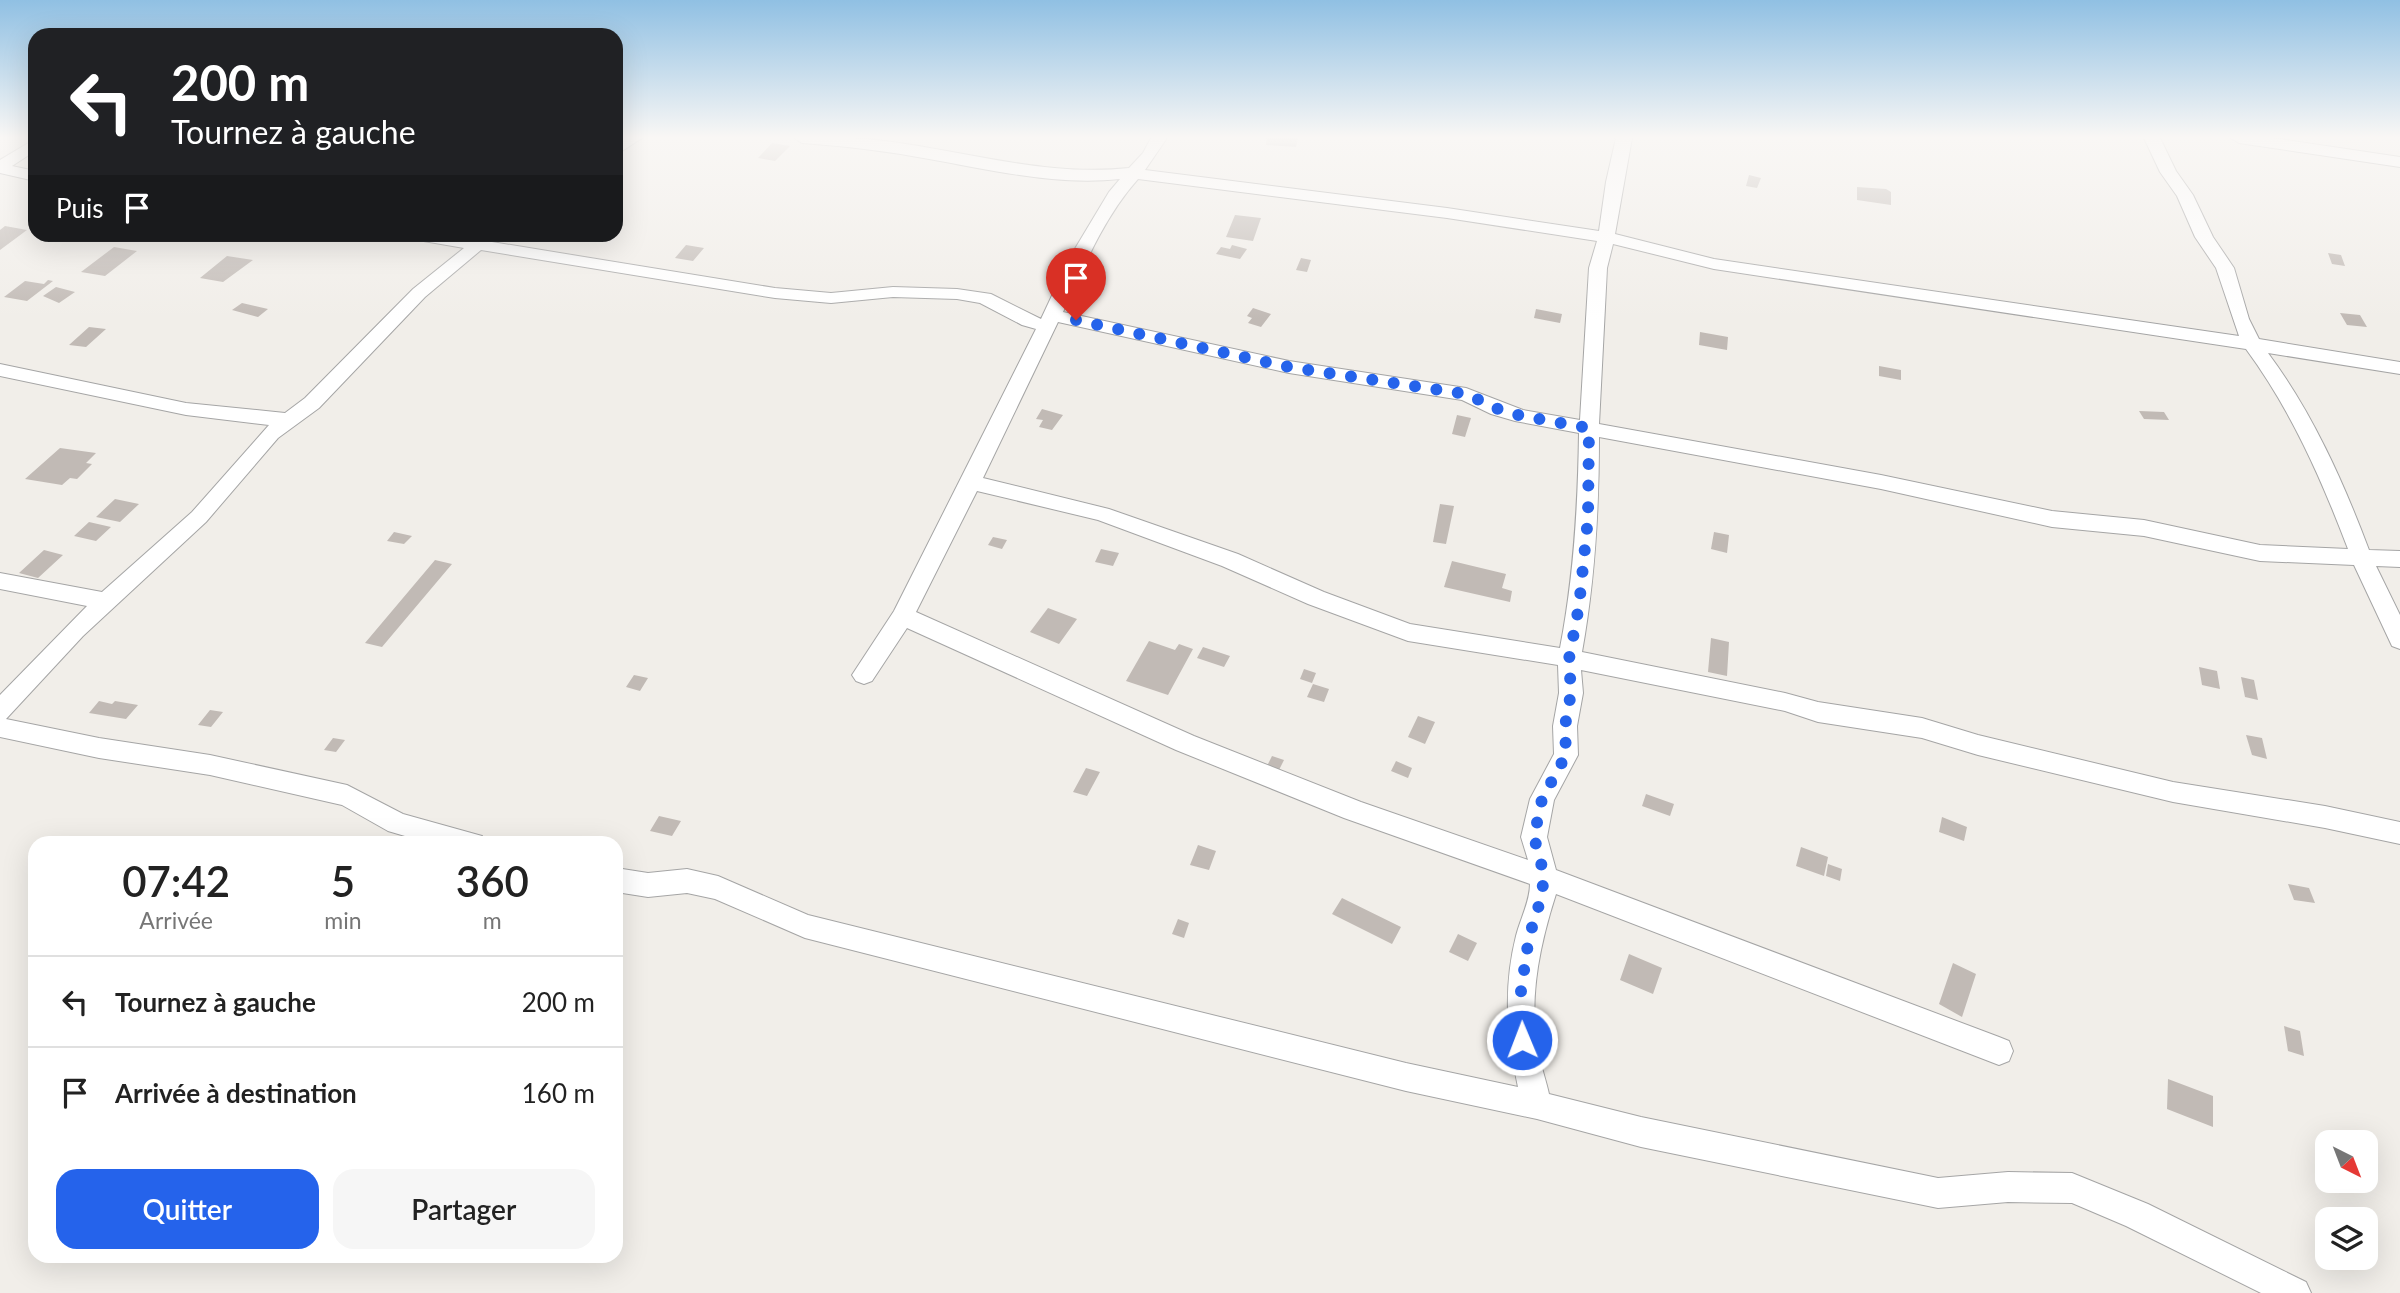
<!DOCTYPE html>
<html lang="fr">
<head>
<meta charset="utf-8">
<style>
	body { margin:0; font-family:Lato,sans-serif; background:#f6f6f6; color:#222; height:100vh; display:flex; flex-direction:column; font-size:26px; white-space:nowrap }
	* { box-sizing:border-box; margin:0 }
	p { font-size:23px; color:#767676 }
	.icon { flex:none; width:38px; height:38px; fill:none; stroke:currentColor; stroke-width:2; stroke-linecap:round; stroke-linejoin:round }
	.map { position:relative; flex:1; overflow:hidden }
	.side { position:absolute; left:28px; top:836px; width:595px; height:427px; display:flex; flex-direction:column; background:#fff; border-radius:21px; box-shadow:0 7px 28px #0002 }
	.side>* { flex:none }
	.guide { position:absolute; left:28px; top:28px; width:595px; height:214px; border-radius:21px; box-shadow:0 7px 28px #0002; background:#202124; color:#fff; overflow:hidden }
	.needle { width:46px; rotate:138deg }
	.fabs { position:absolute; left:2315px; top:1130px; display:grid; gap:14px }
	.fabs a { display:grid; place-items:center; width:63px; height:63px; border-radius:14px; background:#fff; box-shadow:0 7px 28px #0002; font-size:35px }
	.pin { position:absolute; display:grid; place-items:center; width:60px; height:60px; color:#fff; margin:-72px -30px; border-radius:50% 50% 50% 0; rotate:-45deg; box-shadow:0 0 7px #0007 }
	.pin .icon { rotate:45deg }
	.me { position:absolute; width:77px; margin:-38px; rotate:359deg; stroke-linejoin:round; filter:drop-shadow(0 0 5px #0008) }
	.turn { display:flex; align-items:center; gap:24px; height:147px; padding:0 28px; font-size:32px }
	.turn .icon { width:91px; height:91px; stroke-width:2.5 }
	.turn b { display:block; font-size:49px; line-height:60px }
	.then { display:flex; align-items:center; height:66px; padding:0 28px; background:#0003; gap:14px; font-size:26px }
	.eta { display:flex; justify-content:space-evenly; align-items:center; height:119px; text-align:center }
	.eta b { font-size:42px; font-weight:600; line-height:49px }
	.cta { display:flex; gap:14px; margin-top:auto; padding:14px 28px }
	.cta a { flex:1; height:80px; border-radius:21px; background:#2563eb; color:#fff; font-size:28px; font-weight:600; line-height:80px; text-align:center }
	.cta a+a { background:#f6f6f6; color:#222 }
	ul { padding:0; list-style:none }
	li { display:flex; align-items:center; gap:21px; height:91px; padding:0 28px; border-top:2px solid #e0e0e0 }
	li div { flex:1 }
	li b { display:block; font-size:26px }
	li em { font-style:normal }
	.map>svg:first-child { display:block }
</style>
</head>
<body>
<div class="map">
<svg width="2400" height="1293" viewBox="0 0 2400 1293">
	<rect width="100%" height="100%" fill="#f1eee9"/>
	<path fill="#c1bab5" d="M1267,138H1298L1296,147L1266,145Z
		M772,143L790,146L775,161L758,158Z
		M1749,175L1761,178L1757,188L1746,186Z
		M1857,187L1886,189L1891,192V205L1857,200Z
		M1235,215L1261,218L1253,241L1226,237Z
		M5,226L27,230L0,250V230Z
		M686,245L704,248L693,261L675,258Z
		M1232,245L1247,249L1240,259L1216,254L1221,247L1230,249Z
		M114,247L137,251L105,276L81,272Z
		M2328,253L2341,255L2345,266L2332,264Z
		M227,256L253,260L223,282L200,278Z
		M1301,258L1311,260L1307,272L1296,270Z
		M48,280L53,281L27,301L4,297L25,281L44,284Z
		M56,287L75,292L59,303L43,296Z
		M242,303L268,309L258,317L232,310Z
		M1253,308L1271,314L1261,327L1248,323L1252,318L1247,316Z
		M1536,309L1562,314L1560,323L1534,318Z
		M2340,313L2360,315L2367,327L2347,325Z
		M89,327L106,329L86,347L69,345Z
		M1700,332L1728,337L1727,350L1699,345Z
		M1879,366L1901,370V380L1879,376Z
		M1042,409L1063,415L1052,430L1039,427L1043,420L1036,419Z
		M2139,411L2164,412L2169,420L2144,419Z
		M1457,415L1471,418L1465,437L1452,434Z
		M60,448L96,453L86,463L92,464L77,479L70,478L62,485L25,479Z
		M115,499L139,504L120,522L96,517Z
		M1440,504L1454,506L1446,544L1433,542Z
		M89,522L111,527L96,541L74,536Z
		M394,532L412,536L404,544L387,541Z
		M1714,532L1729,535L1727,553L1711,549Z
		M993,537L1007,540L1002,549L988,545Z
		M1101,549L1119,553L1113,566L1095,562Z
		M44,550L63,555L38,578L19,573Z
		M435,560L452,564L382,647L365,643Z
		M1452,561L1506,574L1502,588L1512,591L1510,602L1444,587Z
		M1048,608L1077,619L1059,644L1030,632Z
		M1711,638L1729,642L1727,676L1708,672Z
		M1149,641L1175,650L1179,644L1193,649L1168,695L1126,681Z
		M1203,647L1230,656L1224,667L1197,658Z
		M2199,667L2217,671L2220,689L2202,685Z
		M1304,669L1316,673L1312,683L1300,679Z
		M634,675L648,678L640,691L626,687Z
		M2241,677L2254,680L2258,700L2245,697Z
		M1313,684L1329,689L1324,702L1307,697Z
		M99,701L112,704L115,701L138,705L126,719L89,713Z
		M210,710L223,712L211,727L198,725Z
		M1418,716L1435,722L1425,744L1408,737Z
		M2246,735L2262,738L2267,759L2252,755Z
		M333,738L345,740L336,752L324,750Z
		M1272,756L1284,760L1279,770L1267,766Z
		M1396,761L1412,768L1408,778L1391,771Z
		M1086,768L1100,772L1087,796L1073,792Z
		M1646,794L1674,804L1670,816L1642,806Z
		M659,816L681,821L672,836L650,831Z
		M1942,817L1967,827L1964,841L1939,832Z
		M1198,845L1216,851L1209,870L1190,865Z
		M1801,847L1828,857L1824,876L1796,866Z
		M1828,864L1842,869L1840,881L1826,876Z
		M2288,884L2309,888L2315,903L2294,900Z
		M1342,898L1401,927L1392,944L1332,914Z
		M1178,919L1189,923L1184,938L1172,934Z
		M1458,934L1477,943L1468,961L1449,952Z
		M1629,954L1662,968L1653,994L1620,980Z
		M1953,963L1976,974L1962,1017L1939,1004Z
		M2284,1026L2300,1031L2304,1056L2288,1051Z
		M2168,1079L2213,1096V1127L2167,1109Z"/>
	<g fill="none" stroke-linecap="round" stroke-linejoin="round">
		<g stroke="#a5a5a5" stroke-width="2">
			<path id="street" d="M623,138H642L616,155V143Z
				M794,138C814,138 834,137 853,138C946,144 1035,178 1129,168L1143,153L1151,138H1167L1145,170L1447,208L1599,231L1606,182L1616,138H1632L1615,234L1714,259L2239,336L2216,268L2195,237L2177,196L2160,172L2144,138H2160L2176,171L2193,195L2213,237L2234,268L2249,319L2259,339L2400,362V374L2268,353C2312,412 2343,481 2369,550L2400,551V567L2376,566L2400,615V649L2392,646L2354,565L2260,561L2144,536L2052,527L1881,489L1599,437C1599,510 1595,580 1582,652L1785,693L1818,702L1922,718L1978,735L2173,782L2325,806L2400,822V844L2325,828L2173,802L1978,755L1922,738L1818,722L1785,711L1581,670L1583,693L1577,726L1578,755L1554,800L1547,837L1556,870L1999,1037L2009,1041L2013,1051L2009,1061L1999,1065L1556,894C1541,941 1530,990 1536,1040C1538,1058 1545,1076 1549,1094L1641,1117L1938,1178L2008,1172L2072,1173L2148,1204L2306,1282L2311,1293H2261L2126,1226L2072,1203L2008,1202L1938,1208L1641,1147L1537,1119L1406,1091L805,938L715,899L687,893L648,897L616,892V868L648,873L687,869L718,876L808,915L1406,1063L1518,1087C1507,1035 1503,988 1516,936C1520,919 1530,902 1530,884L1344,818L1176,750L907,628L872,681L864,684L856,681L852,675L894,611L1036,329L1022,325L980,303L957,299L893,297L831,303L775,298L481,250L425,297L319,408L278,438L206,522L83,636L6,719L99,738L210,755L347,785L403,814L482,836L486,844H432L388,831L342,805L210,775L99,758L0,737V695L87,606L0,589V573L102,592L192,512L269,425L186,415L0,376V364L186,403L285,413L305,398L413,289L464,248L412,239L404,234H447L474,239L480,234H499L492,242L775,288L831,293L893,287L957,289L991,294L1041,319L1070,257L1109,192L1120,179C1056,186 991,170 929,159C887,151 845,146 802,143ZM1138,179L1447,218L1597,241L1589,268L1580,420L1523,410L1466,388L1289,361L1063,312C1084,266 1104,217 1138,179ZM1613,244L1714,269L2246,349C2291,410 2321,478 2348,549L2260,545L2144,520L2052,511L1881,475L1599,424L1607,268ZM1058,322L1289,373L1462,400L1491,414L1515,421L1579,433C1578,506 1574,576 1560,648L1410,624L1324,592L1238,554L1109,509L983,478ZM977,491L1098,520L1222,566L1308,604L1408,641L1558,665L1559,693L1553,726L1554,754L1530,799L1521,837L1528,860L1361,802L1194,736L916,612Z
				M2231,138H2273L2400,157V167L2239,143Z
				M35,139V151L12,166L35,171V181L0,173V160Z"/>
		</g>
		<use href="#street" fill="#fff" fill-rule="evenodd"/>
	</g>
	<linearGradient id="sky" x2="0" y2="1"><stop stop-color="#90c0e3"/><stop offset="0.43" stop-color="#f9f7f5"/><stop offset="1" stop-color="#f9f7f5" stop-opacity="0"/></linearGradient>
	<rect width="2400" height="319" fill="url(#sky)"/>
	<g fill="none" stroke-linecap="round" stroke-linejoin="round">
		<path stroke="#2563eb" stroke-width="12" stroke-dasharray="0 21.6" d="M1076,320L1289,367L1466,394L1498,409L1522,416L1589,428L1588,518L1579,606L1569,659L1571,693L1565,726L1566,755L1542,799L1534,837L1542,867L1543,892L1529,937L1521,991L1522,1040"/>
	</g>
</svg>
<div class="fabs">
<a><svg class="needle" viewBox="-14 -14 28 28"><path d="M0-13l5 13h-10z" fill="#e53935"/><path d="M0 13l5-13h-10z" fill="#767676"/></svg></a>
<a><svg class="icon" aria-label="layers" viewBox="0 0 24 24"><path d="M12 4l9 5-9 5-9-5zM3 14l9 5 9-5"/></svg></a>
</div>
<div class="pin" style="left:1076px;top:320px;background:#d93025"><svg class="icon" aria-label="arrive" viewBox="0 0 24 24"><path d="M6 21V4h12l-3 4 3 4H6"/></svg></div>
<svg class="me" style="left:1522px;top:1040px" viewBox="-20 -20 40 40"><circle r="17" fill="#2563eb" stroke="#fff" stroke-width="3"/><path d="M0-11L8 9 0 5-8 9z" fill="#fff"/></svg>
<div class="guide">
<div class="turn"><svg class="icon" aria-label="left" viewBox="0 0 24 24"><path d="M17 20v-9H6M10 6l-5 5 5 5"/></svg><div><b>200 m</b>Tournez à gauche</div></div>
<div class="then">Puis<svg class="icon" aria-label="arrive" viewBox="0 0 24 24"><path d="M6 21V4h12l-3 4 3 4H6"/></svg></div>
</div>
<section class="side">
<div class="eta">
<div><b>07:42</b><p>Arrivée</p></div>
<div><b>5</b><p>min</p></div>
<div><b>360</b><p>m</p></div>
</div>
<ul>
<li><svg class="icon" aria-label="left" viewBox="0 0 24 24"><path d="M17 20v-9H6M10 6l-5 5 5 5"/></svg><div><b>Tournez à gauche</b></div><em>200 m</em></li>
<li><svg class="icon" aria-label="arrive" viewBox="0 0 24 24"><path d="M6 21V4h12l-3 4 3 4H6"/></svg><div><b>Arrivée à destination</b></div><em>160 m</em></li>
</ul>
<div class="cta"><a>Quitter</a><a>Partager</a></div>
</section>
</div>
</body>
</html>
